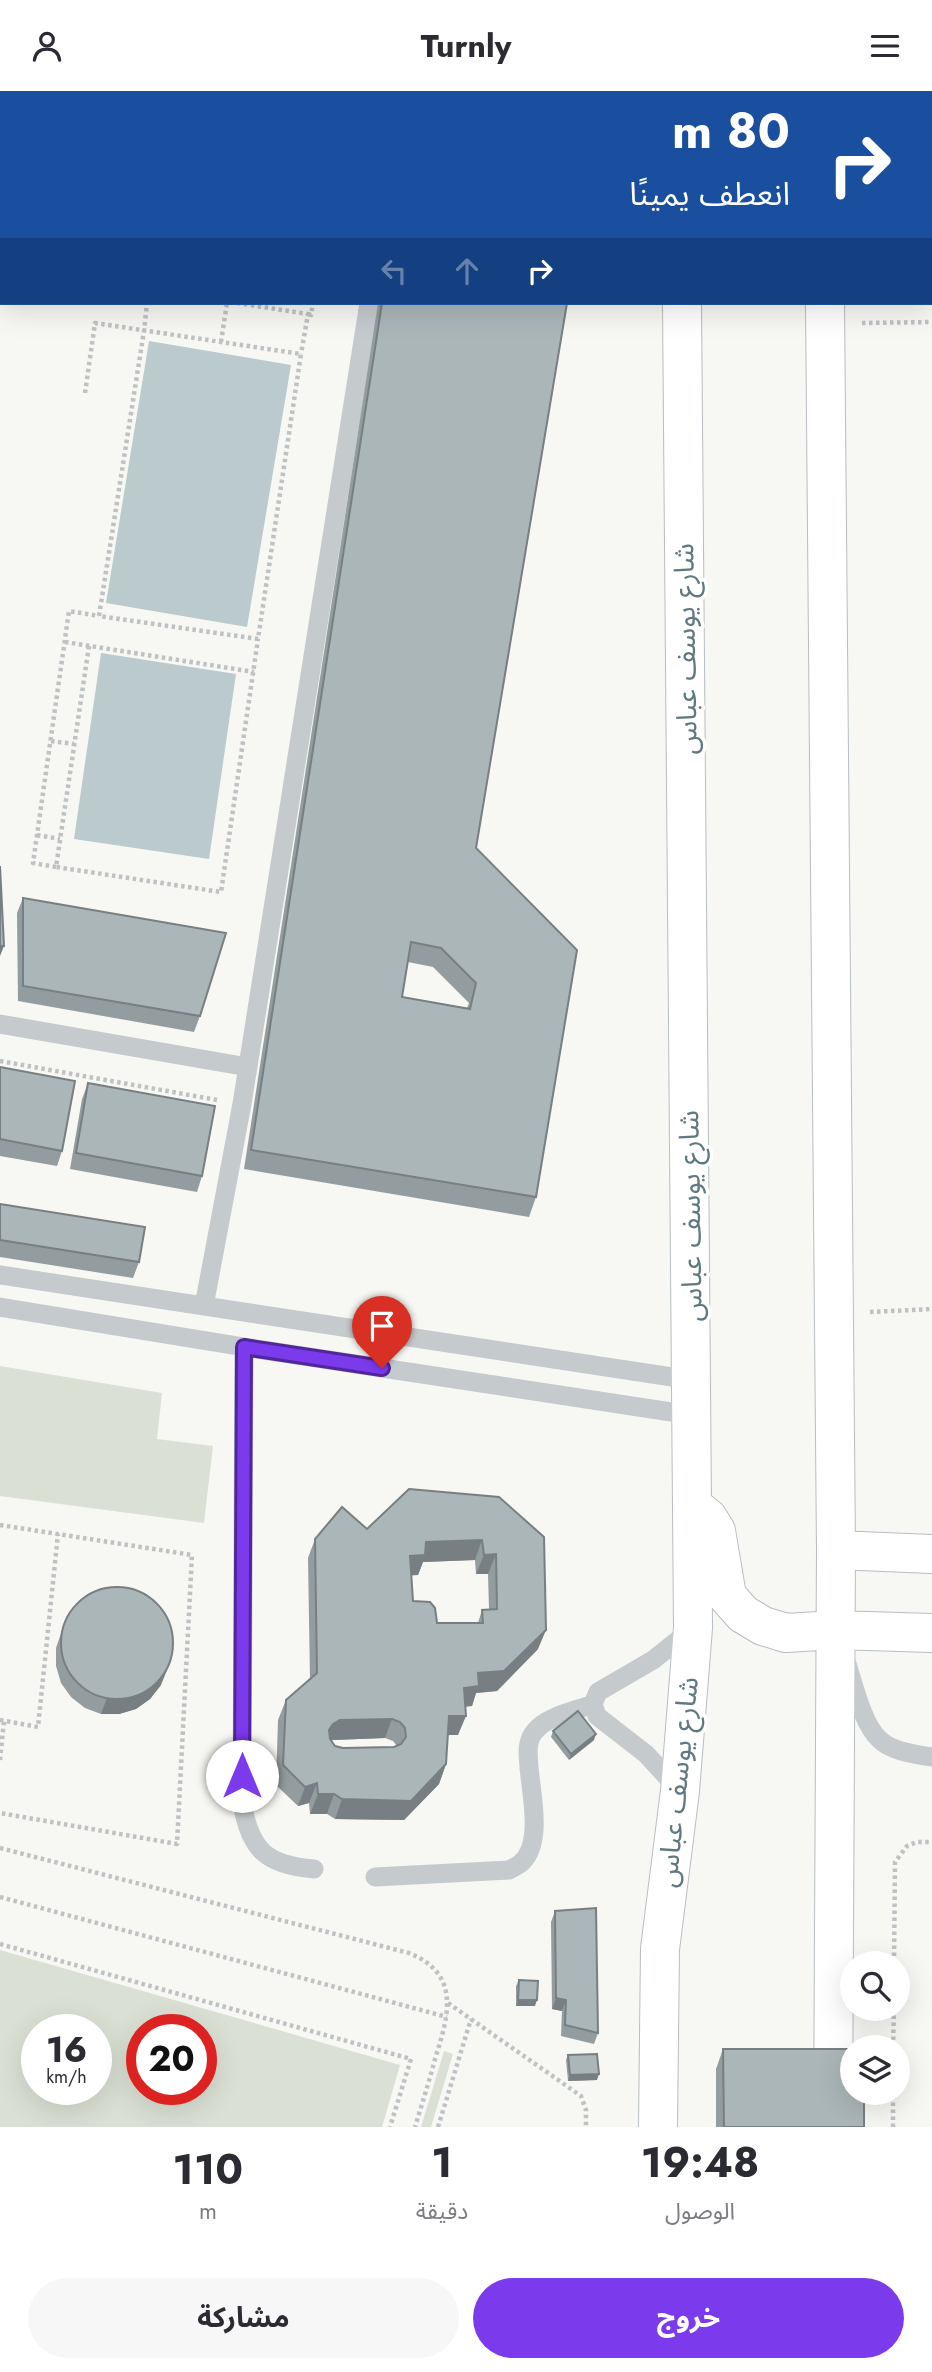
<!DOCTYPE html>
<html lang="ar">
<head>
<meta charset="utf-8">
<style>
	body { margin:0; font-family:Jost,"Noto Sans Arabic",sans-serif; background:#f7f7f7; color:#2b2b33; direction:rtl; height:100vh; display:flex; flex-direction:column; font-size:26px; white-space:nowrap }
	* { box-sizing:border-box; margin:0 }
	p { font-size:23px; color:#7c7c81 }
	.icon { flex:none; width:38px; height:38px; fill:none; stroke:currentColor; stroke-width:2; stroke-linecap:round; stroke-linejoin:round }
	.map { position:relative; height:2036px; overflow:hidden; direction:ltr }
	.panel { display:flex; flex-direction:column; background:#fff; flex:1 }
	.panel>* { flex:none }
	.guide { position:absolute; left:0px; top:0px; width:933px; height:214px; box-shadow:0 7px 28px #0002; direction:rtl; background:#1a4fa0; color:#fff; overflow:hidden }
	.buttons { position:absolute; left:840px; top:1860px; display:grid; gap:14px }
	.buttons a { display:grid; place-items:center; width:70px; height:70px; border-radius:50%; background:#fff; box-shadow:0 7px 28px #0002; font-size:35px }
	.speed { position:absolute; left:21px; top:1923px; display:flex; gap:14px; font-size:35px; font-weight:700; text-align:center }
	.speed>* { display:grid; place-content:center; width:91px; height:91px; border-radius:50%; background:#fff; box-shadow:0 7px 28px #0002; line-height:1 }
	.speed small { font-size:18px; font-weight:400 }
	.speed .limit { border:10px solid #d22; background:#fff; color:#111 }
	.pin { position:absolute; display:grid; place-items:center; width:60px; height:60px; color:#fff; margin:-72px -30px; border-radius:50% 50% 50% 0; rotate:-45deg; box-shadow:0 0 7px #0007 }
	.pin .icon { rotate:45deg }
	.me { position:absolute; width:77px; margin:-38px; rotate:0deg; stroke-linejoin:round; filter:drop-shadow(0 0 5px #0008) }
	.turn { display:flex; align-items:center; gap:24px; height:147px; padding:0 28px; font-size:32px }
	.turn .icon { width:91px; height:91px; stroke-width:2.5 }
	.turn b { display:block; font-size:49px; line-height:60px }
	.lanes { display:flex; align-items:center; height:66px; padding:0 28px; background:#0003; justify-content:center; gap:35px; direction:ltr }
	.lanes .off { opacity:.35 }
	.eta { display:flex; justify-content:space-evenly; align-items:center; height:119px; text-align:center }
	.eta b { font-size:42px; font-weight:700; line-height:49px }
	.cta { display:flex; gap:14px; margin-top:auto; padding:14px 28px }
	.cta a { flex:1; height:80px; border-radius:42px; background:#7c3aed; color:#fff; font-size:28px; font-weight:700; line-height:80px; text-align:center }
	.cta a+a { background:#f7f7f7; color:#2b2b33 }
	header { display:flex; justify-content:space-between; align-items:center; height:91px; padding:0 28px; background:#fff; font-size:32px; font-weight:700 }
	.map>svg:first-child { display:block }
</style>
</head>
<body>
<header><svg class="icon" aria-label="menu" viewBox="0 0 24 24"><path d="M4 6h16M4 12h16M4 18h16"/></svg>Turnly<svg class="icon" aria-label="person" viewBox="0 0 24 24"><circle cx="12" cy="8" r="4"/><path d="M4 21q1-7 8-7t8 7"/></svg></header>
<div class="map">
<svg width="932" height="2036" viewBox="0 0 932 2036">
	<rect width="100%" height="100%" fill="#f7f7f4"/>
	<path fill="#dbe0d4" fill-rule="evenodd" d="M0,1275L162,1302L157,1348L213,1355L204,1432L0,1405Z
		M0,1859L400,1974L382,2036H0ZM96,1939V1998H37V1939ZM142,1939H201V1998H142Z
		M444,1960L453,1963L431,2036H421Z"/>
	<path fill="#bbcbcd" d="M149,250L291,274L247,536L106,512Z
		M101,562L236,583L209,768L74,748Z"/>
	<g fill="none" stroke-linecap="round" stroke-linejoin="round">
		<g stroke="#b7bec1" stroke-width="40">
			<path id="secondary" d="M680,0V2
				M821,0V2
				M825,212L836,1459L833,2036
				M692,1414L708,1427L716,1440L727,1505L743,1523L763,1535L786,1542L835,1539L932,1542
				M836,1459L932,1463
				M658,2036L660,1858L680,1700L693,1537L682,212"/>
		</g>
		<path stroke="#bec2c3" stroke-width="4.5" stroke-dasharray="3.5 3.5" stroke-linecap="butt" d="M237,212L308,223L301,263
			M308,223L311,224L313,212
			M862,232L932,231
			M221,251L227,212
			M85,302L95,232L301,263L258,548L99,525L144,240L147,212
			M65,551L254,581
			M89,555L56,776L221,801L258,548
			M51,650L74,653
			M37,744L60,748
			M56,776L33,772L69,520L99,525
			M0,970L217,1009
			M870,1221L932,1218
			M0,1434L192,1464L177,1753L0,1722
			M0,1629L38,1636L58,1443
			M0,1669L4,1630
			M0,1757L409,1862C461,1883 449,1924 435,1968C429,1991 422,2013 415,2036
			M0,1806L447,1926
			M0,1853L411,1968L390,2036
			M894,1872L895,1771L907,1755L917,1751H932
			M448,1912L581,2005L586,2019V2036
			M893,1956L894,1918
			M438,2036L471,1928
			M893,2036V2002"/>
		<path stroke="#c5cacc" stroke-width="19" d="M155,2L156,0
			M402,2L403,0
			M0,933L248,976
			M0,1184L692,1289
			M204,1215L242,1013L369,212
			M0,1216L244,1256L691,1324
			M244,1256L242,1712C250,1759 266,1774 314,1778
			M847,1573C854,1595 863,1634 880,1649C893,1661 915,1663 932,1666
			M679,1699L646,1663L597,1625L593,1613L598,1601L653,1569L692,1538
			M375,1786L509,1779C513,1777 519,1774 522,1771C543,1751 531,1702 529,1676C528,1664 526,1650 535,1640C547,1625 575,1620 593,1613"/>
		<use href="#secondary" stroke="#fff" stroke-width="38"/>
	</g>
	<path fill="#939d9f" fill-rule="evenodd" d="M2,70V84H0V75Z
		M378,212H567L476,757L536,1106L529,1126L244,1078ZM408,871L433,876L469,912L467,917L402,906Z
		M23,807L200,925L194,941L18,910L17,822Z
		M0,976L62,1060L57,1075L0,1065Z
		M88,992L202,1085L197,1101L70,1078L82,1008Z
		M0,1113L139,1171L133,1187L0,1166Z
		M499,1406L538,1558L497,1600L476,1602L472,1615H465L458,1644H448L446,1673L439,1693L404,1729L335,1728L327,1723H310L309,1712L298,1715L276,1694L278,1629L286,1609L310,1589L308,1467L315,1448L367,1438ZM475,1469L476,1483H488L489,1518L482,1519L478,1532H437L413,1510L411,1484H418L423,1471ZM385,1647L393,1650L397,1655L394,1656L343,1657L335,1655L331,1650L333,1649Z
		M67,1525L161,1594L150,1608L136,1618L119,1623H101L85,1617L71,1606L61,1592L56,1575V1557Z
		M553,1640L594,1649L569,1669L551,1646Z
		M555,1820L598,1942L594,1953L561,1945L562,1920L552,1918L551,1831Z
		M519,1889L535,1915H516V1895Z
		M723,1958L864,2036H716V1978Z
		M568,1964L597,1989L568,1990L566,1969Z"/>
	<path fill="#787f82" d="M0,855H4L0,865Z
		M482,1449L475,1469L423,1471L418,1484L403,1485L410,1465L426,1451Z
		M496,1463L488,1483H476L484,1464Z
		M546,1539L538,1558L497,1600L476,1602L472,1615L457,1617L464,1597L478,1582Z
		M167,1579L161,1594L150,1608L136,1618L119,1623H101L107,1607Z
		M449,1625H466L458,1644H442Z
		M392,1628L385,1647L333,1649L326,1652L329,1639L333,1633L340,1629Z
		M596,1643L594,1649L569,1669L571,1663Z
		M446,1673L439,1693L404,1729L335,1728L342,1708Z
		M317,1692L309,1712L298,1715L305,1696Z
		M318,1703H334L327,1723H310Z
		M556,1907L566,1909L562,1920L552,1918Z
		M518,1909H537L535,1915H516Z
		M599,1983L597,1989L568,1990L570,1984Z"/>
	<path fill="#abb6b9" stroke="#787f82" stroke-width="2" fill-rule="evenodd" d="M175,0H324L333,2H174Z
		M415,0H489L490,2H415Z
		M382,212H567L476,757L577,859L536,1106L251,1059ZM411,851L441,857L476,892L470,918L402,906Z
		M0,775L4,855H0Z
		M23,807L226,842L200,925L23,895Z
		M0,976L75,990L62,1060L0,1048Z
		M88,992L215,1015L202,1085L76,1062Z
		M0,1113L145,1136L139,1171L0,1149Z
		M409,1398L499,1406L544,1446L546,1539L504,1580L478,1582L479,1595L464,1597L466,1625H449L446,1673L411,1710L342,1708L334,1703H318L317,1692L305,1696L283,1674L286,1609L317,1582L315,1448L342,1416L367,1438ZM482,1449L484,1464L496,1463L497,1518L482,1519L483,1532H437L435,1517L430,1511L413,1510L410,1465L425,1464L426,1451ZM392,1628L400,1631L405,1637L406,1646L401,1653L394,1656L343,1657L335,1655L330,1648L329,1639L333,1633L340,1629Z
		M61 1552a56 56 0 1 1 112 0a56 56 0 1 1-112 0Z
		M578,1620L596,1643L571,1663L553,1640Z
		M596,1817L598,1942L565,1934L566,1909L556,1907L555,1820Z
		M519,1889L538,1890L537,1909H518Z
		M723,1958H852V2002H864V2036H724Z
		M597,1963L599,1983L570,1984L568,1964Z"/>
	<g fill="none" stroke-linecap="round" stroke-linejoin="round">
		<g stroke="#51269a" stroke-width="18">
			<path id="route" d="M242,1685L244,1256L382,1277"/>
		</g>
		<use href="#route" stroke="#7c3aed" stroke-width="12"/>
	</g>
	<g text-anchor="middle" stroke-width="7" stroke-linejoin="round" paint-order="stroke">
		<g font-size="28" fill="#607981" stroke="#fff">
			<text transform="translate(685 558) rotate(-91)" y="10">شارع يوسف عباس</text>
			<text transform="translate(690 1125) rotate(-91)" y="10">شارع يوسف عباس</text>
			<text transform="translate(677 1691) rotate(-84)" y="10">شارع يوسف عباس</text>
		</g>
	</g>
</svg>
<div class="buttons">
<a><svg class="icon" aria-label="search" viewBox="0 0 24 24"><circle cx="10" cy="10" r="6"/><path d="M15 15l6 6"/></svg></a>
<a><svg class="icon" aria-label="layers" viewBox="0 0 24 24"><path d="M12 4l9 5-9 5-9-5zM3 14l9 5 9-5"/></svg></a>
</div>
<div class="speed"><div>16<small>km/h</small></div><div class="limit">20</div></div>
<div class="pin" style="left:382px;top:1277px;background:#d93025"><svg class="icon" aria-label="arrive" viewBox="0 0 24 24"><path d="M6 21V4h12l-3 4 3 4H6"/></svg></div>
<svg class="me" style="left:242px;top:1685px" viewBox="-20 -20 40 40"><circle r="19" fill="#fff"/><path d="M0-13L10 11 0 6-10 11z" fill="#7c3aed"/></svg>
<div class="guide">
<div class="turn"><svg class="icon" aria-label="right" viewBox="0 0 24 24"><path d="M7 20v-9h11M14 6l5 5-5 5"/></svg><div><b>80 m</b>انعطف يمينًا</div></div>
<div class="lanes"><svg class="icon off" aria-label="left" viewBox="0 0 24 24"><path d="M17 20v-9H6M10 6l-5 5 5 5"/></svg><svg class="icon off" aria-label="ahead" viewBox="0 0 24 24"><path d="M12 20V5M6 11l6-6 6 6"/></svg><svg class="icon" aria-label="right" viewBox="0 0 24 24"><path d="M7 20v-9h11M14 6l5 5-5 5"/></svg></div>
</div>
</div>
<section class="panel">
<div class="eta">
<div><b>19:48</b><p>الوصول</p></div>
<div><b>1</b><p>دقيقة</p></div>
<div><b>110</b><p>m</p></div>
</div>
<div class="cta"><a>خروج</a><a>مشاركة</a></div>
</section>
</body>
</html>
